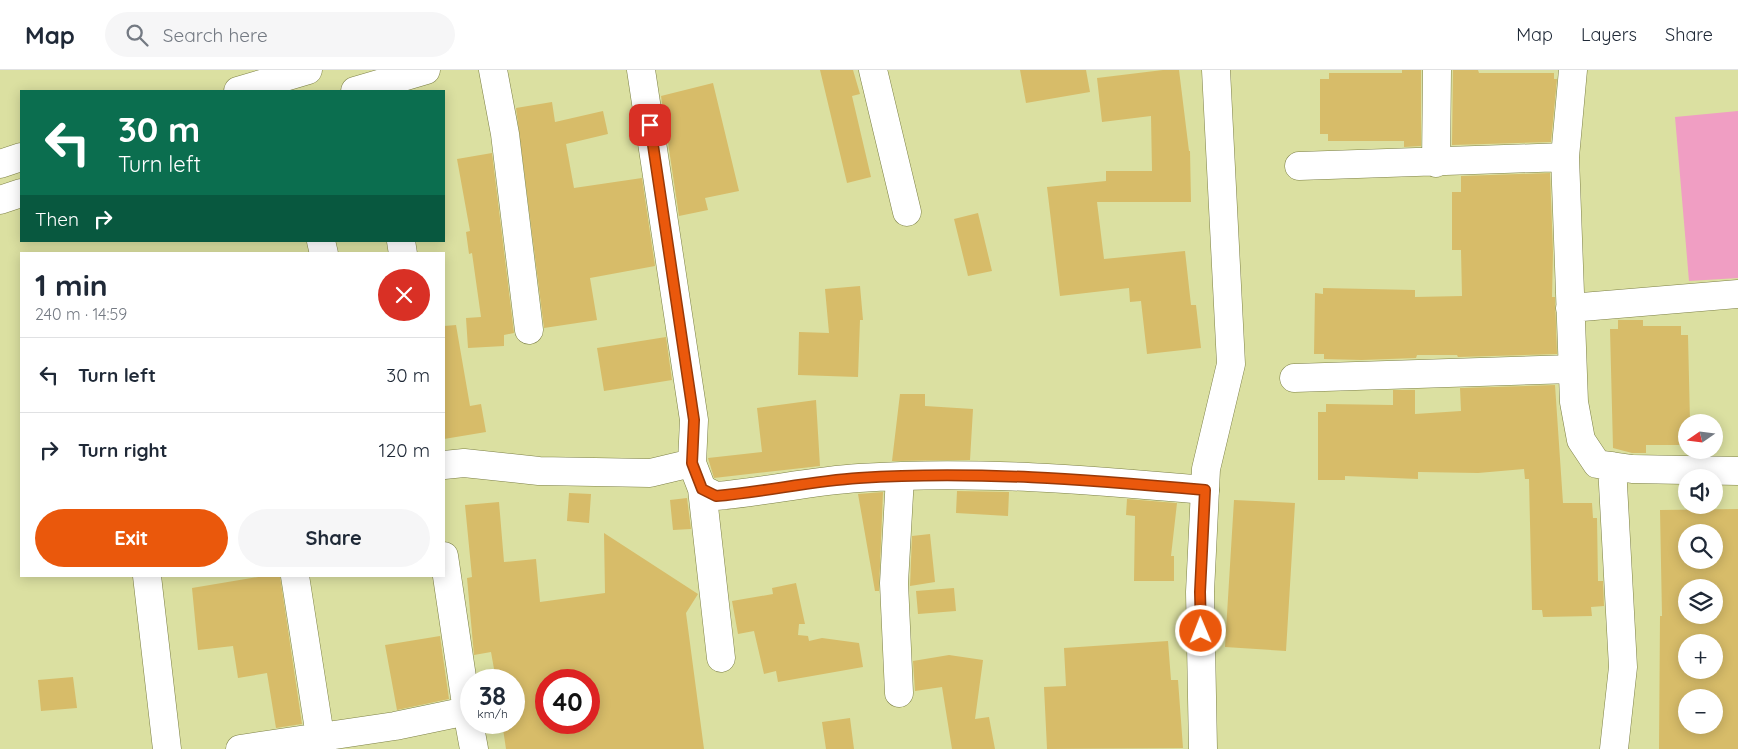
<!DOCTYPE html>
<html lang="en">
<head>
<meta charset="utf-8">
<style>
	body { margin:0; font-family:Quicksand,sans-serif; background:#f6f6f7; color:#1f2937; height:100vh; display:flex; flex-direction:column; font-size:19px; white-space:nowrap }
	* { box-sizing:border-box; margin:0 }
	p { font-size:16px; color:#747a83 }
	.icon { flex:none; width:28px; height:28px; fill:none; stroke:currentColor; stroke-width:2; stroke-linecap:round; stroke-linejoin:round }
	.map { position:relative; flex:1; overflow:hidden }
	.drawer { position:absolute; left:20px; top:182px; width:425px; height:325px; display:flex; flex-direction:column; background:#fff; border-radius:0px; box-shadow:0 2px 12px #0003 }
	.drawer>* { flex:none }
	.banner { position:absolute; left:20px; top:20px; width:425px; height:152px; border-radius:0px; box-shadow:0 2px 12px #0003; background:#0b6e4f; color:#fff; overflow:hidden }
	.needle { width:32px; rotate:256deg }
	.tools { position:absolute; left:1678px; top:344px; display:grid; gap:10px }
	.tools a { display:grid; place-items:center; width:45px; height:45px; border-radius:50%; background:#fff; box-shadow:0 2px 12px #0003; font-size:25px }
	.speed { position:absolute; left:460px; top:599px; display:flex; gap:10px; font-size:25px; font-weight:700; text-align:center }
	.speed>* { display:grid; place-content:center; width:65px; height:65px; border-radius:50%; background:#fff; box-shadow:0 2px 12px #0003; line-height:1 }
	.speed small { font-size:12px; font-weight:400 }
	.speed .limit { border:8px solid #d22; background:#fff; color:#111 }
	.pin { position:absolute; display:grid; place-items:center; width:42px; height:42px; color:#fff; margin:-21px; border-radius:10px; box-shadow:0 2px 8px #0006 }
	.me { position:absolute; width:55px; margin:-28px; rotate:359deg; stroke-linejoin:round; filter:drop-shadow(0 0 4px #0008) }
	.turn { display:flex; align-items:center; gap:18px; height:105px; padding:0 15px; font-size:22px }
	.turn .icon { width:65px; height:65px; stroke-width:2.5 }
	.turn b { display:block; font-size:35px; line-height:42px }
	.then { display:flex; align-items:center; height:48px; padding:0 15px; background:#0003; gap:10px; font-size:19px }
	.round { display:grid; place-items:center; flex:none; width:52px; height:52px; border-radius:26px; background:#f6f6f7 }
	.summary { display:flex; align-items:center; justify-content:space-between; height:85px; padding:0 15px }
	h1 { font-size:30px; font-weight:800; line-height:38px }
	.cta { display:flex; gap:10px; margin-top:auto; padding:10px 15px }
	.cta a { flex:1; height:58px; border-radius:30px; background:#ea580c; color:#fff; font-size:20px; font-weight:800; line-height:58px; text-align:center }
	.cta a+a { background:#f6f6f7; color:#1f2937 }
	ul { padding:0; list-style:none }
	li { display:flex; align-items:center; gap:15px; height:75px; padding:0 15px; border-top:1px solid #e0e1e3 }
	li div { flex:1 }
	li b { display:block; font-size:19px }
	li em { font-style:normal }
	header { display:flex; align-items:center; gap:30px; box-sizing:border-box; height:70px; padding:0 25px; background:#fff; border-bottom:1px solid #e0e1e3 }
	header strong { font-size:24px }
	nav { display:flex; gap:28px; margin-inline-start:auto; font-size:18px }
	.search { width:350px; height:45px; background:#f6f6f7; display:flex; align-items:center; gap:12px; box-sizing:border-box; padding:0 18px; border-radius:28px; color:#747a83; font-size:19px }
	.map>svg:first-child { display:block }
</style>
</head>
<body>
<header>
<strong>Map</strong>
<div class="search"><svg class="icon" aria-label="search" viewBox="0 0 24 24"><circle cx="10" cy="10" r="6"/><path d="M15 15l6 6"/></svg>Search here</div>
<nav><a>Map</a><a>Layers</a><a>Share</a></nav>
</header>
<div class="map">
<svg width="1738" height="679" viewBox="0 0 1738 679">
	<rect width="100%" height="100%" fill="#dbe0a1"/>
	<path fill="#f09ec3" d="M1738,41V208L1689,211L1675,47Z"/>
	<path fill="#d7bc69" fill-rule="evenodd" d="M820,0H853L860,24L852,26L871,107L847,113Z
		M1020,0H1086L1090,22L1026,33Z
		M1163,0H1179L1189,81H1190L1191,132H1097L1104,189L1185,181L1191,235H1196L1201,278L1147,284L1141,231L1130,232L1129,218L1060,226L1047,117L1106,111V101H1152L1151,46L1102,52L1097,8Z
		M1402,0H1421V76L1404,77V71H1328V64H1320V9H1329V3H1402Z
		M1453,0H1478L1479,3H1554V9H1557L1551,72L1452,75Z
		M713,13L739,121L705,128L708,140L679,146L661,26Z
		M552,32L555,52L603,41L608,64L566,74L574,118L642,108L655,196L590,208L597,250L544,258L516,38Z
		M492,83L514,263L504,265V276L468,278L466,248L481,247L472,183L469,184L466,162L470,161L457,89Z
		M1550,103L1553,182L1552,227H1555L1557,284L1458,287L1457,285H1417L1416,288L1362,290L1324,289V284H1314L1315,223L1323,224V218L1415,220V227L1462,226L1461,180H1452V122H1461V106Z
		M978,143L992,201L968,206L954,149Z
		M860,216L863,250H860L858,307L798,305L799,262L829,263L825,219Z
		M1618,250H1643V256H1681V265H1688L1690,352H1686L1685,375H1646V383H1632L1613,378L1610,259H1618Z
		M456,255L470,336L481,334L486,362L444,369V256Z
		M666,267L672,310L604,321L597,278Z
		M1555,315L1563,433H1592L1593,448H1597L1598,511H1603L1604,536L1591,537L1592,546L1543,547L1542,540H1532L1529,409H1525L1524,399L1478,403L1418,402V409L1345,406V410H1318V342H1326V334L1393,335V320H1415V344L1461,341L1460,318Z
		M900,324H925V336L973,339L970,390L892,391Z
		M816,330L820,396L714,408L708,388L762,382L757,338Z
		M957,421L1009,422L1008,446L956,443Z
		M883,422L879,521H875L858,424Z
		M569,423L591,424L589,453L567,451Z
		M687,428L691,459L673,460L670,430Z
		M1127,429L1177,433L1171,486H1174V511H1134L1135,446L1126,445Z
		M1234,430L1295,433L1286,581L1225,577Z
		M499,432L504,492L536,489L540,532L605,523L604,463L698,524L686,543L704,679H506L502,652H514V610H496L491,582L474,585L467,508L472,507L465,435ZM546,610H589V652H546Z
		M1738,439V679H1659L1660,546H1662L1660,440ZM1686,462H1714V490H1686ZM1686,518H1714V545H1686ZM1686,572H1714V600H1686ZM1686,628H1714V655H1686Z
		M930,464L935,512L910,516L912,466Z
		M264,506H280L302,654L276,658L267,603L238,608L233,576L198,580L192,518Z
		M796,513L805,554H799L798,565L808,566L809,571L822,568L859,573L863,597L778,612L776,601L764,604L754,561L738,564L732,531L773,524L772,518Z
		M954,518L956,541L918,544L916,521Z
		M440,566L449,629L397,640L385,575Z
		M1168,571L1171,610H1178L1183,678L1047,679L1044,617L1066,616L1064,578Z
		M949,585L983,590L975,649L989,647L995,679H952L942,617L915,621L913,591Z
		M73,607L77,638L41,641L38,610Z
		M850,648L854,679H826L822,652Z"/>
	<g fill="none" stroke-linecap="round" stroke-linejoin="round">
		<g stroke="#7d8046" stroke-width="29">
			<path id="minor" d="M493,0L505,64L529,260
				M873,0L907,142
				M1565,87L1574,332L1581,370L1597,394L1632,399L1738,401
				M1436,93L1437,0
				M1299,96L1565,87L1573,0
				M321,171L324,184
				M401,171L403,184
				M1570,238L1738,224
				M1294,308L1572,299
				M692,393L702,419L716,426C764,422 811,411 859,408C974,400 1090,410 1205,420
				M444,395L464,393L539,401L650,403L692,393L694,350L641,0
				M1612,396L1623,597L1614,679
				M702,419L721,588
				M147,506L167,679
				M295,506L320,666
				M899,623L894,513L900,407
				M467,641L474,679
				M240,679L395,656L467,641L444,486"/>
		</g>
		<g stroke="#7d8046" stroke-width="29">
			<path id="tertiary" d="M1203,679L1200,522L1206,399L1231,294L1216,0"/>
		</g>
		<g stroke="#7d8046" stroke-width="29">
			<path id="primary" d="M238,21L308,0
				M355,21L426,0
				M0,94L21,87
				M0,130L21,123"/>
		</g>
		<use href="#minor" stroke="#fff" stroke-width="28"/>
		<use href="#tertiary" stroke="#fff" stroke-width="28"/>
		<use href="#primary" stroke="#fff" stroke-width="28"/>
	</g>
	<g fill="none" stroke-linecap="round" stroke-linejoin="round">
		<g stroke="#983908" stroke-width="12">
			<path id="route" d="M650,55L694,350L692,393L702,419L716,426C764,422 811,411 859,408C974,400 1090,410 1205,420L1200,522L1201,561"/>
		</g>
		<use href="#route" stroke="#ea580c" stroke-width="9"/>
	</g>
</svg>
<div class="tools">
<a><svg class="needle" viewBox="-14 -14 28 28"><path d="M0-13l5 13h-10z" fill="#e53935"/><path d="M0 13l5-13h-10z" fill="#747a83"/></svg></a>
<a><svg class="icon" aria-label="sound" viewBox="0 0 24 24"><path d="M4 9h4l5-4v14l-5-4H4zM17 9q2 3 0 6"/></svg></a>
<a><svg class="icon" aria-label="search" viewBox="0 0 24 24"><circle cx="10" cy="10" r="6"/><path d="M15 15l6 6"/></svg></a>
<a><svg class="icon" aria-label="layers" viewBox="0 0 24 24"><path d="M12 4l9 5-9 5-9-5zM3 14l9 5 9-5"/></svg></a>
<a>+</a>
<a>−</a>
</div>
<div class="speed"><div>38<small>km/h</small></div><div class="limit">40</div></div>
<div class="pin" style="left:650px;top:55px;background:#d93025"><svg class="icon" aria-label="arrive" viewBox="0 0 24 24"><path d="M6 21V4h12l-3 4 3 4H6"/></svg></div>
<svg class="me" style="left:1201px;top:561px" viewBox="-20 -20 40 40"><circle r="17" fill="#ea580c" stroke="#fff" stroke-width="3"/><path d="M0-11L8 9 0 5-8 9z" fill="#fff"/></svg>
<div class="banner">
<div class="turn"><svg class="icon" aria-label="left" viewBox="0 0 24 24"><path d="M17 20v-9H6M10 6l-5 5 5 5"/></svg><div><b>30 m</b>Turn left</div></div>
<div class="then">Then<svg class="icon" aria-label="right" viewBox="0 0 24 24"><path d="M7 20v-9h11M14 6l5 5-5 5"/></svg></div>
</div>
<section class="drawer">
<div class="summary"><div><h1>1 min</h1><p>240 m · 14:59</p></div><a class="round" style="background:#d93025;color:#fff"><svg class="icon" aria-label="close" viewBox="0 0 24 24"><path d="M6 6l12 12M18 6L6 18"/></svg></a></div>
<ul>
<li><svg class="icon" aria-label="left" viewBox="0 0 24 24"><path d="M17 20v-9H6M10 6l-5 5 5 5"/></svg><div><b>Turn left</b></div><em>30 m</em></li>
<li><svg class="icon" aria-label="right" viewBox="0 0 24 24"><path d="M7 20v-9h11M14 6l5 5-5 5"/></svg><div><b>Turn right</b></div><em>120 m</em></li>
</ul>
<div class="cta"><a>Exit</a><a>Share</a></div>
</section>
</div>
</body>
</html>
